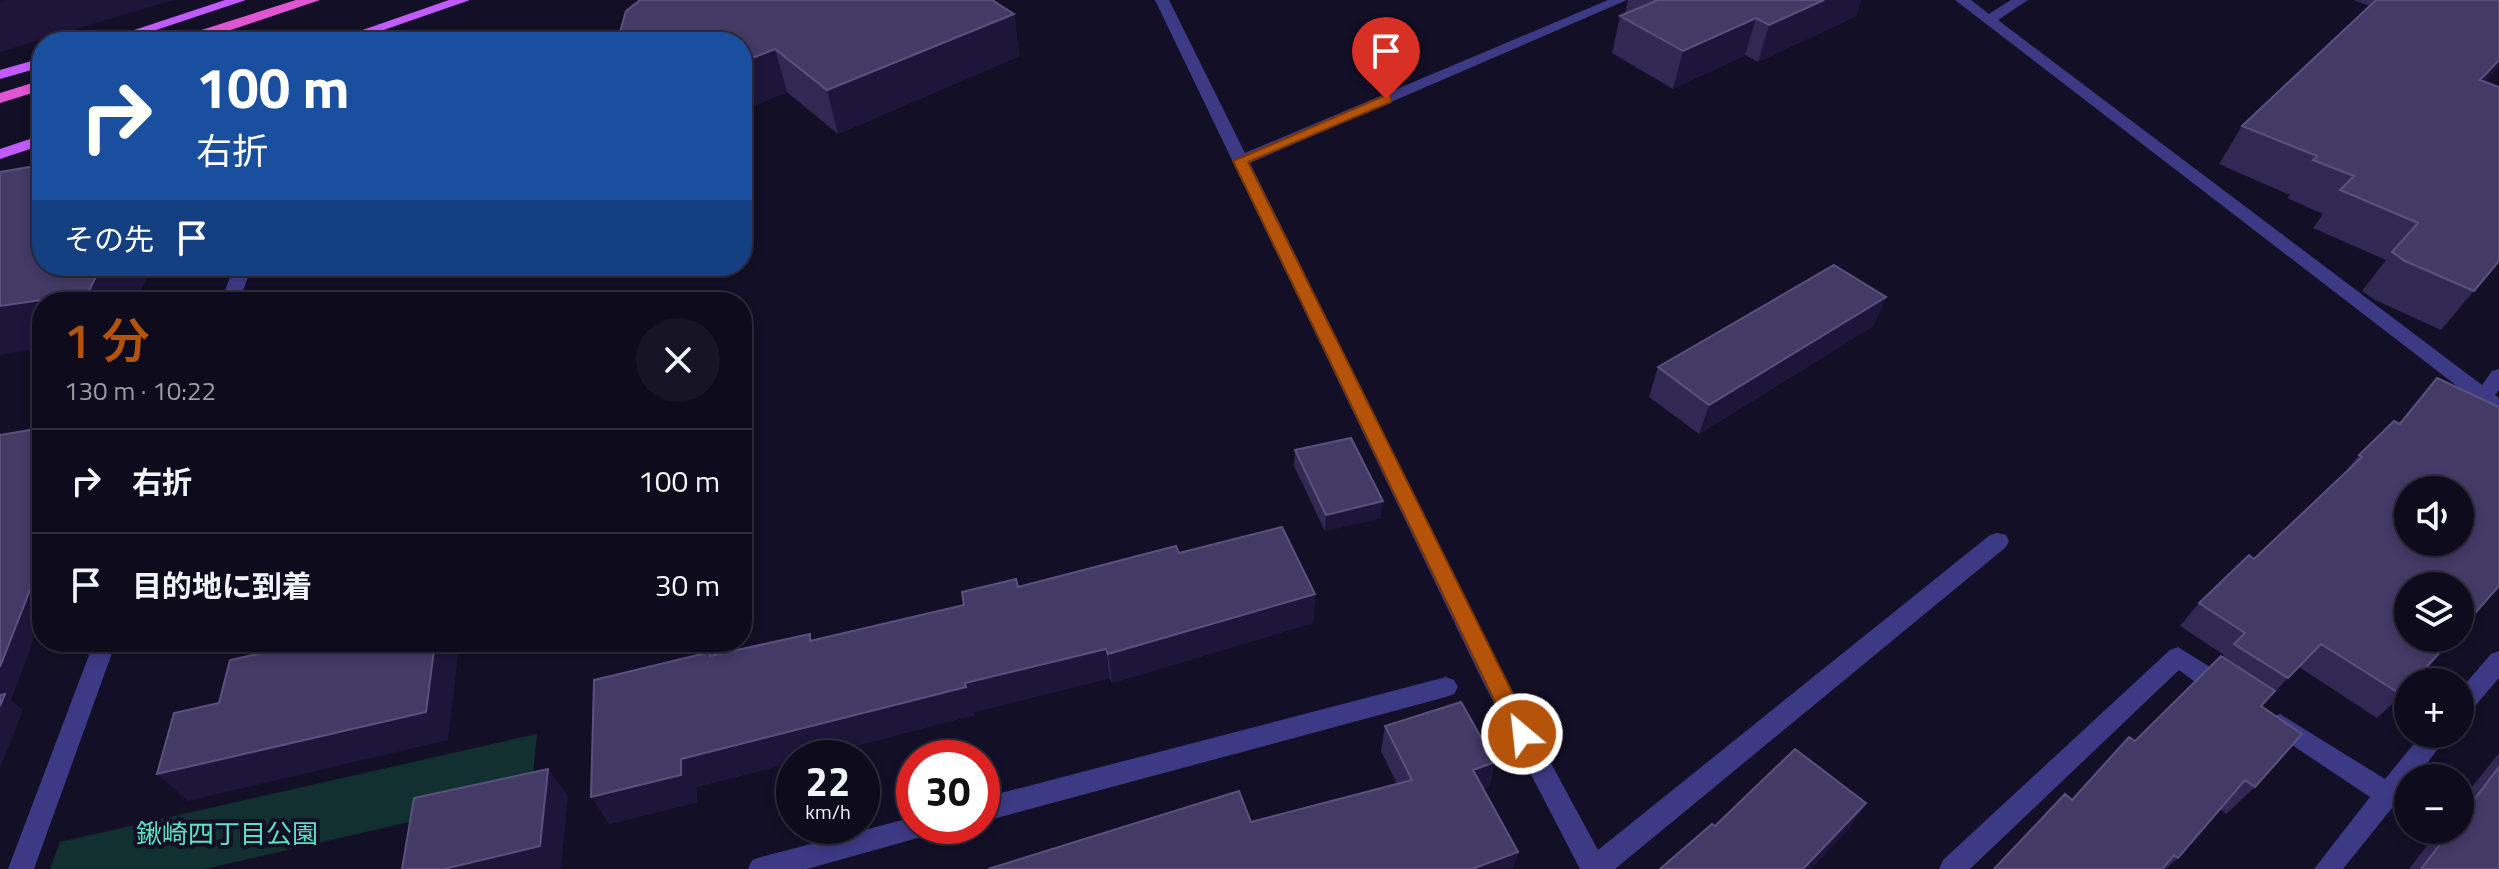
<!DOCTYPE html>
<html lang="ja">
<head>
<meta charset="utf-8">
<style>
	body { margin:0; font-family:"Titillium Web","Noto Sans JP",sans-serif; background:#171425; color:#f1f3f6; height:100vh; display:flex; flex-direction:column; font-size:30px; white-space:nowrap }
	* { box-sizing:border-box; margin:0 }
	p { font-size:26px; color:#9b9ba3 }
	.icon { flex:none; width:44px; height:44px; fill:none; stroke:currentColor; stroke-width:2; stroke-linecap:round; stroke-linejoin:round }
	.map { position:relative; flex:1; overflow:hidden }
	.details { position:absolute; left:32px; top:292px; width:720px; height:360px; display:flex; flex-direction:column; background:#0e0b1c; border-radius:32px; box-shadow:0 4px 12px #0003,0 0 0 2px #2e2b3b }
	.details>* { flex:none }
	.banner { position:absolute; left:32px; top:32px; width:720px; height:244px; border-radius:32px; box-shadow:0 4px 12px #0003,0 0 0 2px #2e2b3b; background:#1a4fa0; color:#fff; overflow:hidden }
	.buttons { position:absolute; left:2394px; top:476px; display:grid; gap:16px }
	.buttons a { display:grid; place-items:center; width:80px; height:80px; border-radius:50%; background:#0e0b1c; box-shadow:0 4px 12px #0003,0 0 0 2px #2e2b3b; font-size:40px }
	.speed { position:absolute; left:776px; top:740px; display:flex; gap:16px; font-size:40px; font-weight:700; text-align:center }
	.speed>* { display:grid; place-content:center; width:104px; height:104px; border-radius:50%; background:#0e0b1c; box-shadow:0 4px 12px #0003,0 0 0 2px #2e2b3b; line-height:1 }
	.speed small { font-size:20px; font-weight:400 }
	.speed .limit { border:12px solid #d22; background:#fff; color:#111 }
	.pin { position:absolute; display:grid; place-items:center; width:68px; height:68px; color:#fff; margin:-82px -34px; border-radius:50% 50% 50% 0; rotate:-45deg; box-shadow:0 0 8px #0007 }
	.pin .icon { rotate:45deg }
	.me { position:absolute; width:88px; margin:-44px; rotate:332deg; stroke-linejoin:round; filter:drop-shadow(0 0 6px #0008) }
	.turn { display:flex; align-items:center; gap:28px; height:168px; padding:0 32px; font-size:36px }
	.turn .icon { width:104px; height:104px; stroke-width:2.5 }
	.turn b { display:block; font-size:56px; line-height:68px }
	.then { display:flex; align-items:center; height:76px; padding:0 32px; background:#0003; gap:16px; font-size:30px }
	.round { display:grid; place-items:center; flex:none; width:84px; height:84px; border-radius:42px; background:#171425 }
	.overview { display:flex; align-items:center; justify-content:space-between; height:136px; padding:0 32px }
	h1 { font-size:48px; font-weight:600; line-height:60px; color:#b45309 }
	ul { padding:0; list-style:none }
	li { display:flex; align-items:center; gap:24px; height:104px; padding:0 32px; border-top:2px solid #2e2b3b }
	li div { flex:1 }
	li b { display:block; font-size:30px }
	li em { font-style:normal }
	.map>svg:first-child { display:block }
</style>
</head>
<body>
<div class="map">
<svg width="2499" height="869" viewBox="0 0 2499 869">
	<rect width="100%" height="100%" fill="#130f26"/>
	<path fill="#12302f" d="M537,734L531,794L205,869H50L60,842Z"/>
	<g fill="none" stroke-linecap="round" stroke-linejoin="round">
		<path fill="#3d3a85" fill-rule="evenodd" d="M1155,0H1169L1245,153L1608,0H1627L1250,163L1502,673L1598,850L1990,535L1998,533L2006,535L2009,541L2006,547L1615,869H1580L1482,680Z
			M1955,0H1971L1989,14L2011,0H2028L1998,20L2482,385L2492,371L2499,369V390L2495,395L2499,398V415L2492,413Z
			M234,266H252L239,302H221Z
			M94,642H116L34,869H8Z
			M2178,647L2234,682L2238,689L2234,696C2216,703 2194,680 2179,670L1970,869H1939L1943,860L2170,650Z
			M2499,651V678L2468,714L2460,717V690L2491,654Z
			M1446,677L1454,680L1458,687L1454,694L1446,697L982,822V798Z
			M2280,714L2385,779L2422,734H2449L2416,778H2408V788L2343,869H2314L2370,797L2271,731L2268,724L2271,717Z
			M914,817V826H936L932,834L807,869H748L752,860L761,857Z"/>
		<path fill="#c25bff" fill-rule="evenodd" d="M225,0H246L120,42H98Z
			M449,0H470L349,42H328Z
			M42,58V67L0,79V70Z
			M42,135V145L0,159V149Z"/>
		<path fill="#e055d1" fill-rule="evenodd" d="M296,0H320L195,42H171L173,39Z
			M42,80V90L0,103V93Z"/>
	</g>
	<path fill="#312854" d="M1628,0H1861L1856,16L1758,62L1745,55L1673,89L1612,53L1620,16L1625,14Z
		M2353,0H2499L2485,82L2499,261L2441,330L2375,300L2362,291L2386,260L2313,228L2323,214L2287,198L2290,195L2219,164L2242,126L2370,6Z
		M1014,14L1019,56L838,134L787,92L742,110V42H623L620,32Z
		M1886,297L1873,326L1699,434L1649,397L1658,367Z
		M2437,378L2402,695L2377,718L2299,667L2261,706L2255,787L2226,814L2220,809L2178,858L2166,869H1994L2072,800L2135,741L2223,657L2224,655L2180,626L2199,603L2254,559L2341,477L2359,455L2399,423Z
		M1295,450L1381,518L1325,531L1294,466Z
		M1179,553L1315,594L1313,623L1112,683L1110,678L973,712L974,715L808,758H794V762L696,787L697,802L609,824L711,656L810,634L812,641L964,605L1018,587Z
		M1385,726L1495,762L1489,787L1483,789L1518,852L1513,869H988L1251,822L1397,784L1381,751Z
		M2499,753V869H2409L2439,830H2460V802Z"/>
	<path fill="#1d163a" d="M3,0H173L0,52V1Z
		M1824,0H1861L1856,16L1758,62L1769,25Z
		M1014,14L1019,56L838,134L827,90Z
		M1756,18L1745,55L1673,89L1683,51Z
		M775,49L787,92L743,110L742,62Z
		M2499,60V67L2452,118L2480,80Z
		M101,266H152L136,302H42V348L0,355V306Z
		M1886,297L1873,326L1699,434L1709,405Z
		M1383,501L1381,518L1325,531L1326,515Z
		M42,559V618L11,700L23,710L0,768V667Z
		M1315,594L1313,623L1112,683L1108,654Z
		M435,642H447L458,656L448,740L188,801L157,774Z
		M1106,649L1110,678L973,712L974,715L808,758H794V762L696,787L697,802L609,824L591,797L681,759L965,683Z
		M1495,762L1489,787L1467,795L1473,770Z
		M548,769L568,796L561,869H444Z
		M1866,803L1848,830L1811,869H1803Z
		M1518,852L1513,869H1472Z"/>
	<path fill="#433a66" stroke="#5a527e" stroke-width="2" fill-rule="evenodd" d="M640,0H992L1014,14L827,90L775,49L742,62V42H628L620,32L626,11Z
		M1654,0H1824L1769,25L1756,18L1683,51L1620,16L1656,1Z
		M2376,0H2499V60L2480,80L2499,87V261L2474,291L2405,261L2392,252L2418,223L2340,190L2354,176L2313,160L2317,156L2242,126Z
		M42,151V266H101L88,293L0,306V172L35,166Z
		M1834,265L1886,297L1709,405L1658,367Z
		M2437,378L2499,407V586L2460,630V586H2408V638H2453L2413,682H2408V688L2402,695L2321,644L2288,678L2234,644L2245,633L2199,603L2249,555L2254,559L2362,457L2359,455L2394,421L2400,424ZM2408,490H2460V542H2408Z
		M42,428V559L0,667V435Z
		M1351,438L1383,501L1326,515L1295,450Z
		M1282,527L1315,594L1108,654L1106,649L965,683L966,687L681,759V775L591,797L594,680L710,652V656L810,634V641L964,605L962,592L1016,579L1018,587L1176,546L1179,553Z
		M313,642H435L426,712L157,774L174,713L219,703L230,660Z
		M2221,656L2275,691L2261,706L2302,734L2255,787L2245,780L2178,858L2174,855L2162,869H1994L2065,794L2072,800L2129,737L2135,741Z
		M5,694L0,706V695Z
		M1461,702L1495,762L1473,770L1518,852L1472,869H988L1239,791L1251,822L1412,780L1385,726Z
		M1795,749L1866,803L1803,869H1660L1712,824L1715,826Z
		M2499,767V869H2421L2451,830H2460V818Z
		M548,769L540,846L444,869H402L414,798Z"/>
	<path fill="#b45309" stroke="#753606" stroke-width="2" d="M1386,95L1391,96V102L1248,162L1533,734L1530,741L1522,744L1514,741L1233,161Z"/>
	<g text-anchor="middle" stroke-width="8" stroke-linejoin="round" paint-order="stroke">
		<g font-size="26" fill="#5fe0c0" stroke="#130f26">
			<text x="227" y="843">鍬崎四丁目公園</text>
		</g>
	</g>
</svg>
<div class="buttons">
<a><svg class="icon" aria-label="sound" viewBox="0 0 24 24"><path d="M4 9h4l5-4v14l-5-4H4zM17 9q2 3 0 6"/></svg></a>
<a><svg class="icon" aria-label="layers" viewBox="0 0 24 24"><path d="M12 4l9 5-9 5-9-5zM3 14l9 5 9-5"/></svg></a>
<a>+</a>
<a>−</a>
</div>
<div class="speed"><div>22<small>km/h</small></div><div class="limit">30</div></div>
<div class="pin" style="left:1386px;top:99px;background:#d93025"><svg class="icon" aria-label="arrive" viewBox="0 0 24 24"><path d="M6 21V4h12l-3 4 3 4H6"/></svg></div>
<svg class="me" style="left:1522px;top:734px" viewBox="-20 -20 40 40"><circle r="17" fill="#b45309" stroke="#fff" stroke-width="3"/><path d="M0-11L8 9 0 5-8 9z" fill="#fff"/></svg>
<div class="banner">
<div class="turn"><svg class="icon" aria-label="right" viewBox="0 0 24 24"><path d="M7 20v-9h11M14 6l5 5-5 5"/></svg><div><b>100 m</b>右折</div></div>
<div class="then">その先<svg class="icon" aria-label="arrive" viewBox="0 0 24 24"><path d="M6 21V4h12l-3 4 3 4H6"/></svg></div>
</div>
<section class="details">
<div class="overview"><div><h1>1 分</h1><p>130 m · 10:22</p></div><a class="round"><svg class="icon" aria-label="close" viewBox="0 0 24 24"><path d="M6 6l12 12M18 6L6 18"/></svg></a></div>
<ul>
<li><svg class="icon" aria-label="right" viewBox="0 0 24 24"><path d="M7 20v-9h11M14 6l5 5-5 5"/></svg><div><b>右折</b></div><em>100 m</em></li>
<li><svg class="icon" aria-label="arrive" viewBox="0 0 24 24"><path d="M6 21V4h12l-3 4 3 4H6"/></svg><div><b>目的地に到着</b></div><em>30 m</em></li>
</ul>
</section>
</div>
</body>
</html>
